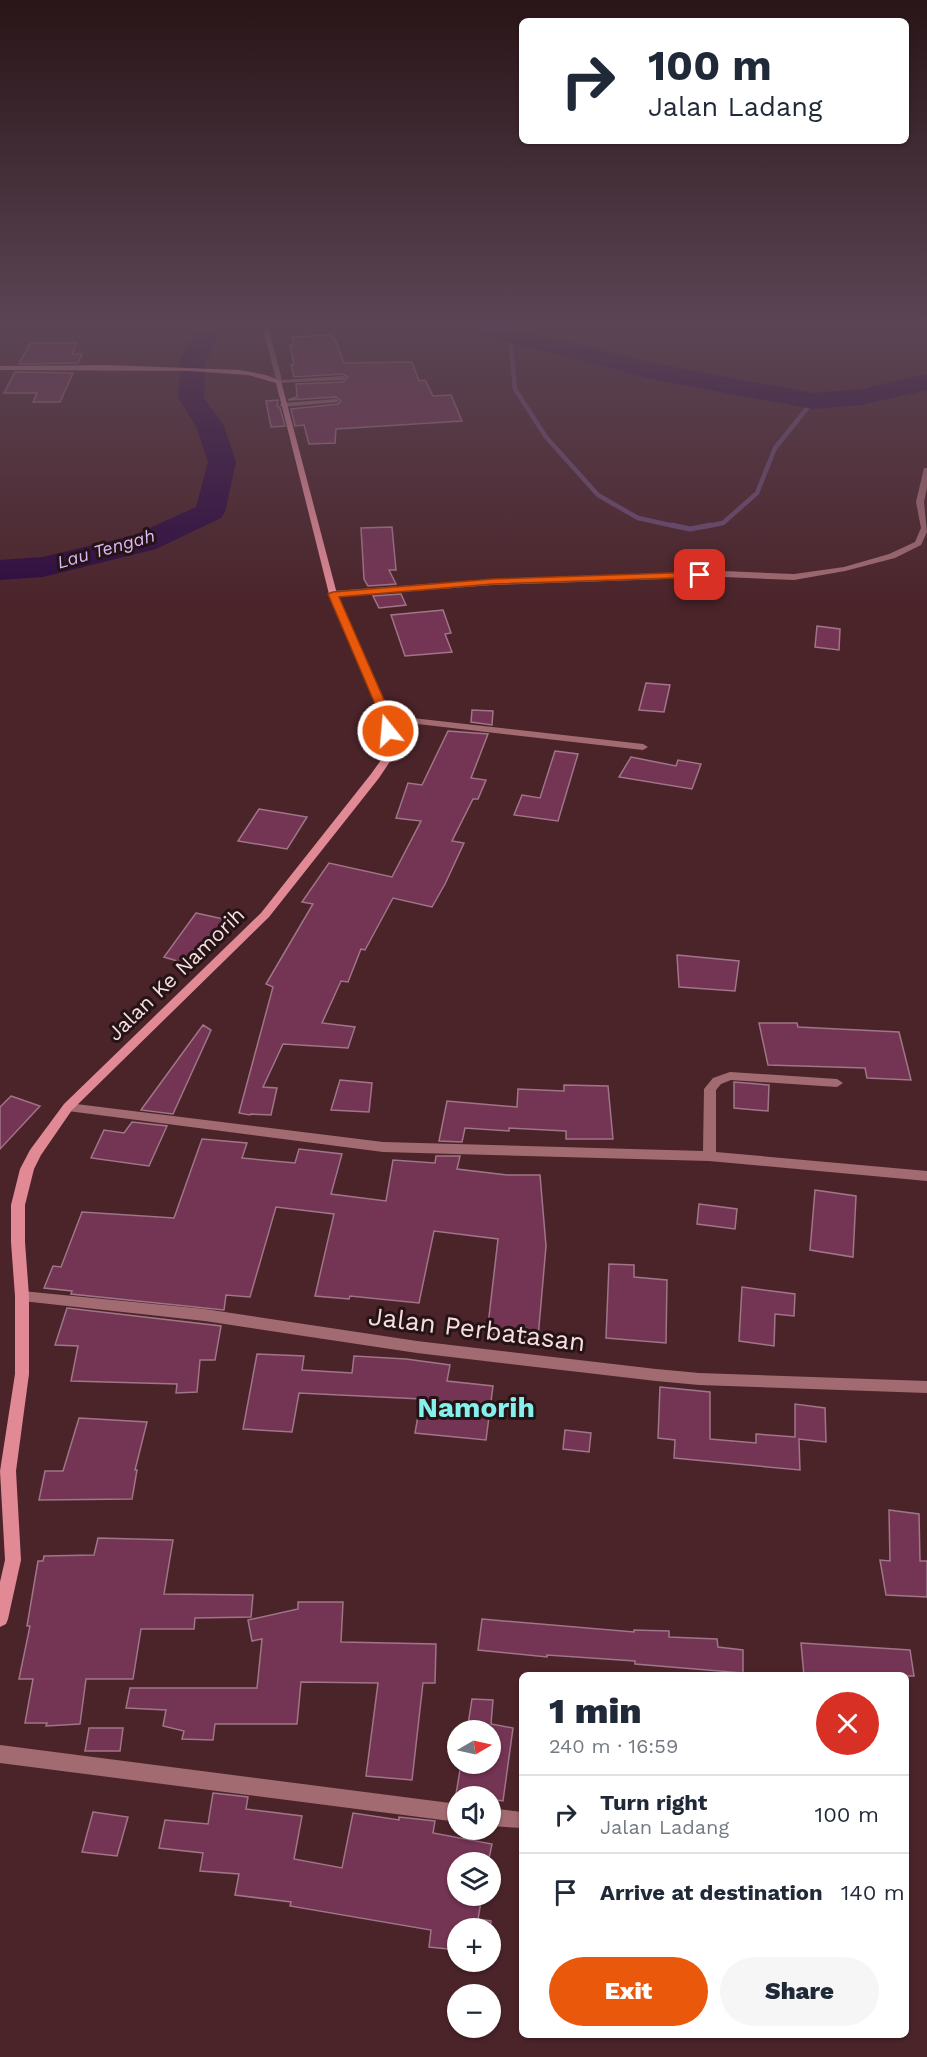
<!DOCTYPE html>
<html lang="en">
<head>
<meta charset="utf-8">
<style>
	body { margin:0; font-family:"Work Sans",sans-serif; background:#f6f6f7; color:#1f2937; height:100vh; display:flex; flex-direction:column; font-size:22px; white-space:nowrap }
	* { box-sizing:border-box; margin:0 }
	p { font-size:20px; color:#747a83 }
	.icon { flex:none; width:33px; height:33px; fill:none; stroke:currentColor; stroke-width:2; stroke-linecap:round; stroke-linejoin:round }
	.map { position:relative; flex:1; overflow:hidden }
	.panel { position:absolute; left:519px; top:1672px; width:390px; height:366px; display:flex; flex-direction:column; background:#fff; border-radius:9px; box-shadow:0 2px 4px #0004 }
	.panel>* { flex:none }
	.hud { position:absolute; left:519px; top:18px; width:390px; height:126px; border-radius:9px; box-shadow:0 2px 4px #0004; background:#fff; color:#1f2937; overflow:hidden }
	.needle { width:39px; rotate:81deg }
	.buttons { position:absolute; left:447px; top:1720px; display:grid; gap:12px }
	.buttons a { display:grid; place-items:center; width:54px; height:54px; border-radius:50%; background:#fff; box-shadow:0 2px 4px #0004; font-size:30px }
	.pin { position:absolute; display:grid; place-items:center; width:51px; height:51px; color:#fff; margin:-26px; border-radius:12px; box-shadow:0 3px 9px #0006 }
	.me { position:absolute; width:66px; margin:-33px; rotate:343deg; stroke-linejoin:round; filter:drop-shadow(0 0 4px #0008) }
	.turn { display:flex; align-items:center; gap:21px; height:126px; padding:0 30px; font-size:27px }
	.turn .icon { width:78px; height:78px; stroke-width:2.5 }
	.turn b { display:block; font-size:42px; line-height:51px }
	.round { display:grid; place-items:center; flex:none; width:63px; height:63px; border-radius:32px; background:#f6f6f7 }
	.summary { display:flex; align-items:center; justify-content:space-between; height:102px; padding:0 30px }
	h1 { font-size:36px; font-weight:800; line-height:45px }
	.action { display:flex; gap:12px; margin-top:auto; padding:12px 30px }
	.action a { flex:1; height:69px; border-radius:36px; background:#ea580c; color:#fff; font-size:24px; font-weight:800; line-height:69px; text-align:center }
	.action a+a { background:#f6f6f7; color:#1f2937 }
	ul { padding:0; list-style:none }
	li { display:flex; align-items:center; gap:18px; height:78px; padding:0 30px; border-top:2px solid #e0e1e3 }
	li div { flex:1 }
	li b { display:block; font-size:22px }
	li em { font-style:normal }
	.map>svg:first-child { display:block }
</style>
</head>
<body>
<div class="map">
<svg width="927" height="2057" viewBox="0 0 927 2057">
	<rect width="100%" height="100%" fill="#4b242a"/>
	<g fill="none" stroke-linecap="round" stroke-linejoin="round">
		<path stroke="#6a4a70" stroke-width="4.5" d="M510,336L515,389L546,437L598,495L638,518L679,527
			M703,527L723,523L757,493L775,448L813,401"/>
		<path stroke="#6a4a70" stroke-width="5" d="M672,525L690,529L711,525"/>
		<path fill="#2e0b40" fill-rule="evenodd" d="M202,319H235L232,324L221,329L206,361L204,398L224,426L236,462L225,512L221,518L156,549L43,577L0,580V560L43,557L134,535L196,507L208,462L196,426L178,398L180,361Z
			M434,319H475L656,364L813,393L861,389L927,374V390L861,405L813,409L656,380L437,324Z"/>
	</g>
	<path fill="#743454" stroke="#9f7587" stroke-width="1.5" d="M331,335L333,339H335L344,363L412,362L419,381L425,380L433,396L451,395L462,421L336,429L335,443L309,444L304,425L295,426L291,409L338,404L341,401L336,397L288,400L297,397L296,384L343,382L348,377L343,374L294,377L291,365L294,364L290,345H294L292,337Z
		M30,343H77L72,354H82L78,363L19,364Z
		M15,372L73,373L60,402H33L37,393H4Z
		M278,400L277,406L280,408L285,426L271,427L266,401Z
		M392,527L396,570H389L396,584L368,586L364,579L361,528Z
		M401,594L406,605L379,608L373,596Z
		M443,610L451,633L445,634L452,652L405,656L391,615Z
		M817,626L840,629L839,650L815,647Z
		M646,683L670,685L664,712L639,710Z
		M472,710L493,711L492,725L471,722Z
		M448,731L488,734L471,778L486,780L478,799H473L452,841L464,843L445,884L432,907L393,898L365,950L361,949L348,982L341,981L322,1023L355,1027L348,1048L283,1044L263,1087L277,1088L271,1115L251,1114L250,1115L239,1113L273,987L266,984L313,904L302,902L329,863L392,877L421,821L396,818L408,783L422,785Z
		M555,751L578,754L558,821L514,815L522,795L540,798Z
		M631,757L676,766L678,760L701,764L692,789L619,777Z
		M259,809L307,817L287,849L238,841Z
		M196,913L228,920L203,953L197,951L187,964L164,957Z
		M677,955L739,961L735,991L679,987Z
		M759,1023H797L798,1027L899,1032L911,1080L867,1078L865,1068L768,1065Z
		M203,1025L211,1030L173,1114L141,1110Z
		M340,1080L372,1083L369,1112L331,1110Z
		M734,1082L769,1085L768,1111L734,1108Z
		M564,1085L608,1086L613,1139H566V1131L509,1128V1131L465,1128L462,1142L439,1141L447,1101L517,1107L518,1089L564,1091Z
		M11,1096L40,1106L0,1149V1107Z
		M132,1122L167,1126L149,1166L91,1158L104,1130L124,1133Z
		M202,1139L247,1143L242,1158L295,1163L299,1149L342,1154L331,1194L386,1201L393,1160L435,1163L436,1156H460L457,1169L507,1175H540L546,1246L538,1338L487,1334L498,1239L434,1231L419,1303L350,1296L349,1299L315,1296L334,1214L276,1207L250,1297L226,1295L224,1310L71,1294L72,1291L44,1288L53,1266L61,1267L82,1212L174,1218Z
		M815,1190L856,1196L853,1257L810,1250Z
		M699,1204L737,1209L735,1229L697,1224Z
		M609,1264L634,1265V1277L667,1280L666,1343L606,1338Z
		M742,1287L795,1294L794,1316L775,1314L774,1346L739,1341Z
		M67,1308L221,1326L215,1360H200L197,1392L176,1393L177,1384L71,1381L78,1346L55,1345Z
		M257,1354L304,1356L302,1370L352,1373L354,1356L406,1359L450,1365L447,1381L493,1386L486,1440L415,1433L421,1399L299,1393L292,1432L243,1429Z
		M660,1387L710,1392V1439L756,1443V1434L795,1437V1404L825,1408L826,1442L799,1439L800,1470L674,1458L675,1440L658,1438Z
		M79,1418L147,1422L135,1470H137L132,1499L39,1500L45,1471H63Z
		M565,1430L591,1433L589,1452L563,1449Z
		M889,1510L919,1514L920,1561H927V1597L886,1595L880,1560L890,1561Z
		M98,1538L173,1540L164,1594L253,1595L251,1617L195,1618L194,1629H141L133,1679H86L80,1724L46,1726L47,1723H25L33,1679H19L30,1626H27L38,1561H43L44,1556L94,1555Z
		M298,1602H343L341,1642L436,1644L435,1683H423L412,1780L366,1776L378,1683L301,1682L297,1724H215L213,1740L182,1739L184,1731L163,1726L166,1710L126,1708L130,1688H257L262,1639L252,1641L248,1620L298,1609Z
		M482,1619L634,1632V1630L669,1631V1637L717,1639L718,1647L743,1650V1673L635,1664V1661L547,1655V1657L478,1650Z
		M801,1643L910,1650L914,1676H804Z
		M472,1699L493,1700L491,1724L513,1728L503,1801L490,1799V1797L456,1794L461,1764H490V1731H467Z
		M89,1728H123L120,1751H85Z
		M213,1793L248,1797L246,1809L302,1816L294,1859L342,1868L353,1813L399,1820V1817L435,1821L433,1833L492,1844L488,1863H458V1896H482L478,1919L491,1921L490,1931V1929H458V1950L429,1947L431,1930L290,1906L291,1902L235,1895L239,1874L200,1871L203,1853L159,1848L165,1820L208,1824Z
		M93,1812L128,1817L117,1856L82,1852Z"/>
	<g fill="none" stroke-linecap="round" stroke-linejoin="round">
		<path fill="#a26b72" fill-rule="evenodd" d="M336,399L339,401L338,402L283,407L279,405L283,403Z"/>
		<path fill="#a26b72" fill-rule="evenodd" d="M266,328L269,330L282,380L343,376L346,378L343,380L277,383L263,330Z
			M924,468H927V488L924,502L927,532L921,545L895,558L845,571L794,580L724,577L493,585L333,597L329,594L333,591L493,579L724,571L794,574L844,567L889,554L915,542L921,528L916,502Z
			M386,715L643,744L648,747L643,750L383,720V716Z
			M730,1072L837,1079L843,1083L837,1087L731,1080L721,1084L716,1090V1152L927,1171V1181L709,1161L383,1152L68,1111L62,1107L68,1103L383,1142L703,1151L704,1089L713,1078Z
			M22,1291L205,1309L417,1341L656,1369L699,1373L927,1381V1393L699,1385L656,1381L417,1353L205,1321L22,1301L17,1300L15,1296L17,1292Z
			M0,1745L458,1804V1822L0,1763Z
			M490,1808L522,1812V1828L490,1826Z"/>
		<path fill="#e18a96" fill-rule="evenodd" d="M108,365L240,370L266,375L281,381L337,594L391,718L395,744L391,760L379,778L269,917L72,1110L41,1155L34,1169L25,1205V1242L29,1296V1374L16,1471L21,1560L8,1619L6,1624L0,1627V1582L5,1560L0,1471L15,1374V1296L11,1242V1205L20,1169L30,1150L64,1104L261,913L371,774L381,760L385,744L381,718L329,594L276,383L248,375L189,371L0,370V366Z"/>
	</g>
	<linearGradient id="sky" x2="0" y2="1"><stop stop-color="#291417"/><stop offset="0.53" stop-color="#5b4555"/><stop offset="1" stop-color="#5b4555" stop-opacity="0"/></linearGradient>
	<rect width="927" height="607" fill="url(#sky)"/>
	<path fill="#ea580c" stroke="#983908" stroke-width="1.5" d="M700,572L705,575L704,577L493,584L339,597L392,718L394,731L388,734L383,731L381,718L328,594L333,592L493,579Z"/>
	<g text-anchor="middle" stroke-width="6" stroke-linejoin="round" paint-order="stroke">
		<g font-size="18" font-style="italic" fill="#e0b8fc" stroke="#251416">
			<text transform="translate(106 549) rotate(-16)" y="6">Lau Tengah</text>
		</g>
		<g font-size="21" fill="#f7dde0" stroke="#251416">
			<text transform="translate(176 974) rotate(-44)" y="7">Jalan Ke Namorih</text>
		</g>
		<g font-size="26" fill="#f7dde0" stroke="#251416">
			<text transform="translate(477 1329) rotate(7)" y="9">Jalan Perbatasan</text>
		</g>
		<g font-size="28" font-weight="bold" fill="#86f1ec" stroke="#251416">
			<text x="476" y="1417">Namorih</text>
		</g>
	</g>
</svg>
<div class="buttons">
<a><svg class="needle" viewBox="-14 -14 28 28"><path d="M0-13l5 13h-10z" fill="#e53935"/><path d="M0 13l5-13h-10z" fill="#747a83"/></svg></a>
<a><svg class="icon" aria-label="sound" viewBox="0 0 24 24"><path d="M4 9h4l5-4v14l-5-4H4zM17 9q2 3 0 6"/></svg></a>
<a><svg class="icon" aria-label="layers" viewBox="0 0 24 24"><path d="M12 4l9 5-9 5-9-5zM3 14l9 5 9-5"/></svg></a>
<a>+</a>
<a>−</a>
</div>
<div class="pin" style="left:700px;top:575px;background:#d93025"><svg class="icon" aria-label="arrive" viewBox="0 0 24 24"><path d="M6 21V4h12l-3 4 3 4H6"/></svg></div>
<svg class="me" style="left:388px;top:731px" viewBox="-20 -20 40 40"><circle r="17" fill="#ea580c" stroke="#fff" stroke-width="3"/><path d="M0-11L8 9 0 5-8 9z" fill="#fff"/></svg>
<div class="hud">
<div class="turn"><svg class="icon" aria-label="right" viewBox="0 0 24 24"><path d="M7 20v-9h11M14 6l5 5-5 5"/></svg><div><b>100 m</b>Jalan Ladang</div></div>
</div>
<section class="panel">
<div class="summary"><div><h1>1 min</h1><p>240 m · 16:59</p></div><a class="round" style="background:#d93025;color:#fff"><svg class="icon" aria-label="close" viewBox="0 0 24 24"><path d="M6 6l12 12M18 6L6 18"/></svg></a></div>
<ul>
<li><svg class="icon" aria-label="right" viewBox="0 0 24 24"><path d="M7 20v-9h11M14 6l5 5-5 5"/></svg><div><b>Turn right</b><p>Jalan Ladang</p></div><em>100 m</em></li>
<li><svg class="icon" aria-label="arrive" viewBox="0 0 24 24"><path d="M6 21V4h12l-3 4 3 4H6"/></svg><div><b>Arrive at destination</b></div><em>140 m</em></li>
</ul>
<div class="action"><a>Exit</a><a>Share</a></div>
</section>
</div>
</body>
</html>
